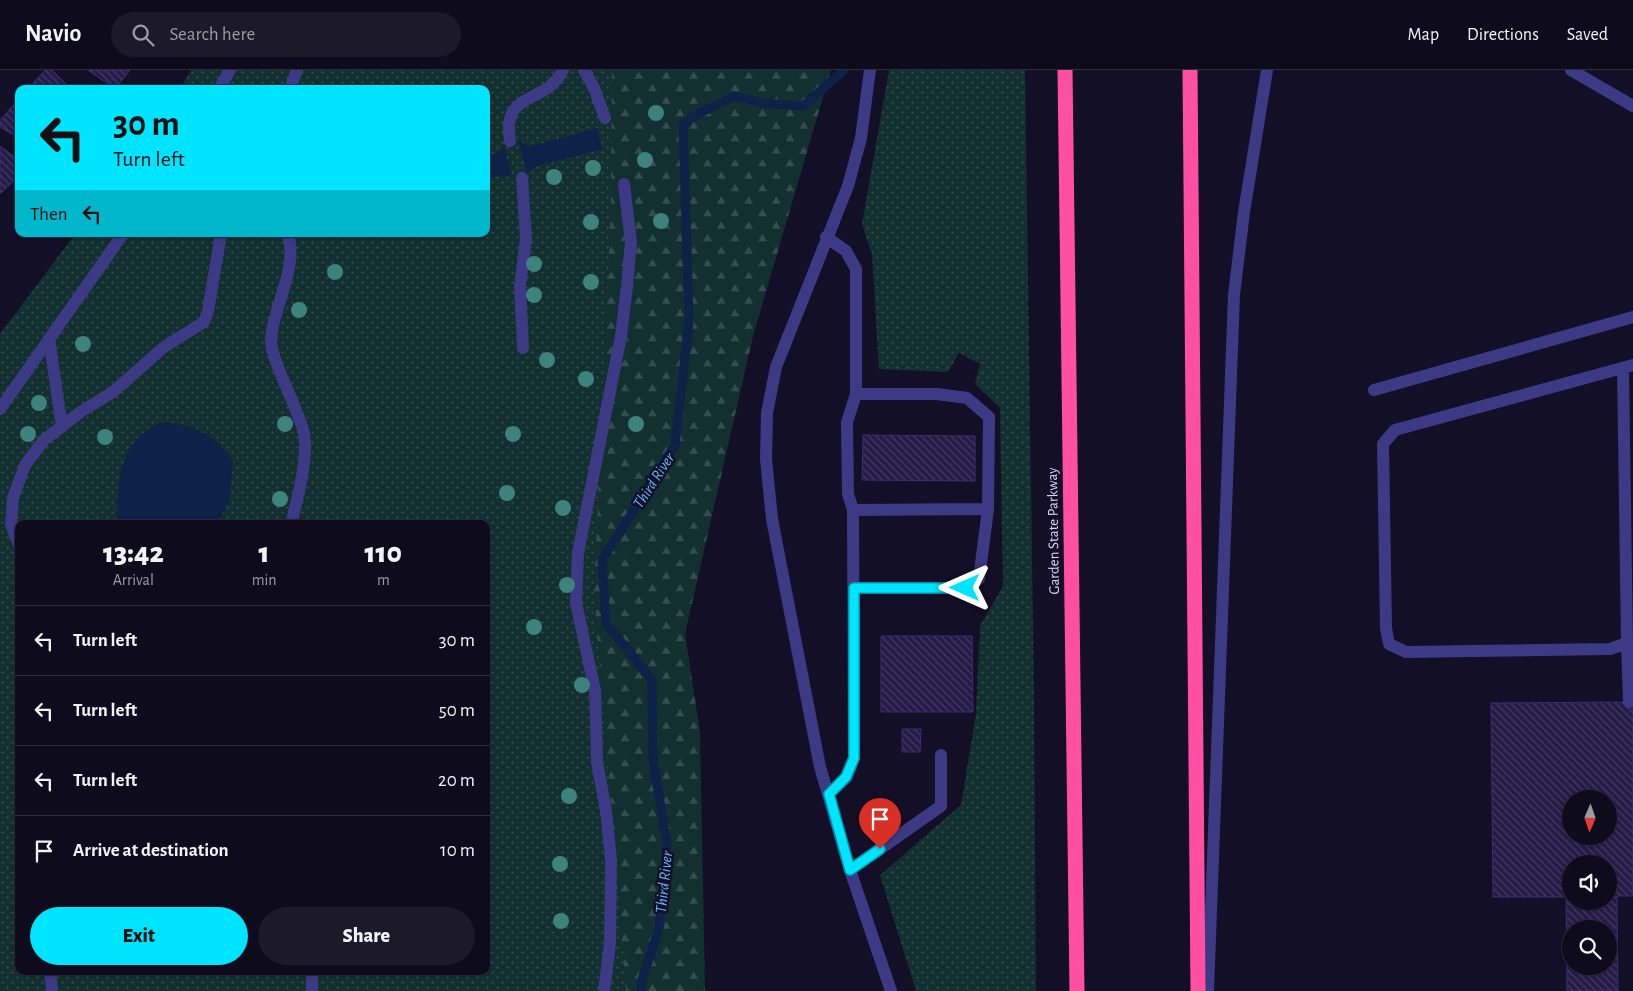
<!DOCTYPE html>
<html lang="en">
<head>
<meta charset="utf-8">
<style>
	body { margin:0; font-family:"Alegreya Sans",sans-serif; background:#1c1929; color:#f1f3f6; height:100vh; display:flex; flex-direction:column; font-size:19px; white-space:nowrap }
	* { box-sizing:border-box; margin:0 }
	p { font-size:16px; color:#9b9ba3 }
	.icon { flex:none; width:28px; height:28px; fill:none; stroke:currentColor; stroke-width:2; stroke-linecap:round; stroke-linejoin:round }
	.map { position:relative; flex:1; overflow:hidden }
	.panel { position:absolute; left:15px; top:450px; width:475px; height:455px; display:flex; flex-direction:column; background:#0e0b1c; border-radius:10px; box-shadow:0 1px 4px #0004,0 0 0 1px #2e2b3b }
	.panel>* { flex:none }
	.banner { position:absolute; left:15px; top:15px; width:475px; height:152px; border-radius:10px; box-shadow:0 1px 4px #0004,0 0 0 1px #2e2b3b; background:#00e5ff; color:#111; overflow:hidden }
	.needle { width:32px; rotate:182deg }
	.controls { position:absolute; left:1562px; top:720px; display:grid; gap:10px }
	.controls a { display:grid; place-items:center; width:55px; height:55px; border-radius:50%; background:#0e0b1c; box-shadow:0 1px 4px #0004,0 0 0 1px #2e2b3b; font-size:25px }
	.pin { position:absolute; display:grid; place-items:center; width:42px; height:42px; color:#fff; margin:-51px -21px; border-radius:50% 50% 50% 0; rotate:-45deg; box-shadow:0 0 5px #0007 }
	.pin .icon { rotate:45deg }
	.me { position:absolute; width:55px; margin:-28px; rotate:270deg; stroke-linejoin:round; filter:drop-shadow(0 0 4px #0008) }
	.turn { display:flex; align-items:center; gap:18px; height:105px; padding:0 15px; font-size:22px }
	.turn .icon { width:65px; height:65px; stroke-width:2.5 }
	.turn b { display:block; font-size:35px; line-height:42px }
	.then { display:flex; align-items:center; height:48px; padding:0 15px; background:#0003; gap:10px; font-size:19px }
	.eta { display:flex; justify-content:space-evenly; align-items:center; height:85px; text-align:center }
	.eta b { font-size:30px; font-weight:800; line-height:35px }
	.action { display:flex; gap:10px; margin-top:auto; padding:10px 15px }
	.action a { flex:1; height:58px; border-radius:30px; background:#00e5ff; color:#111; font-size:20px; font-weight:800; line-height:58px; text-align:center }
	.action a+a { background:#1c1929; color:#f1f3f6 }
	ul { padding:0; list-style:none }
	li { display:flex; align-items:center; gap:15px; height:70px; padding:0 15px; border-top:1px solid #2e2b3b }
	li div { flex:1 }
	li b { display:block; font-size:19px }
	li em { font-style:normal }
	header { display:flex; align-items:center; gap:30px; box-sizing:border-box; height:70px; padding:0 25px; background:#0e0b1c; border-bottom:1px solid #2e2b3b }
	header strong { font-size:24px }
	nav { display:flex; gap:28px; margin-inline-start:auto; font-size:18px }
	.search { width:350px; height:45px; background:#1c1929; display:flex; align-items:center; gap:12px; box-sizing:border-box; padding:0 18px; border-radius:28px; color:#9b9ba3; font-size:19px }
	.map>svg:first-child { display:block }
</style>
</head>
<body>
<header>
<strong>Navio</strong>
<div class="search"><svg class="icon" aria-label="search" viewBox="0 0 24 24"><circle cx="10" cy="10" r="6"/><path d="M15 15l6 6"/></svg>Search here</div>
<nav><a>Map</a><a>Directions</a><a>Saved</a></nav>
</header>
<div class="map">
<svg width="1633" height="921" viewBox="0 0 1633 921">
	<defs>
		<pattern id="grass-dots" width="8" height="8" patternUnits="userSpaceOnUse" patternTransform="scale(1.25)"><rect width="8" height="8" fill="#12302f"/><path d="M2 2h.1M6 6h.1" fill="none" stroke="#344d4e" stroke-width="1.8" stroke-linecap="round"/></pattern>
		<pattern id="forest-firs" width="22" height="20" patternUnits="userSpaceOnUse" patternTransform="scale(1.25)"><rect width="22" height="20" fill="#12302f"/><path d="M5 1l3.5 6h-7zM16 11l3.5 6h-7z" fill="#344d4e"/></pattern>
		<pattern id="building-back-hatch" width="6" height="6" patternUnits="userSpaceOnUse" patternTransform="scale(1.25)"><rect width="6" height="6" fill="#241b47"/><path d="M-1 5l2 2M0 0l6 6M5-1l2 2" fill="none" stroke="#433b63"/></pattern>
	</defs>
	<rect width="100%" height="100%" fill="#130f26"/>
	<path fill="url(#grass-dots)" fill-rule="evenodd" d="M191,0H663L642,921H0V264L75,164H486V19H180ZM19,454H486V901H19Z
		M889,0H1025L1034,634L1036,921H916L880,805L961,735L976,644L980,556L1003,516L1000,338L975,314L980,294L959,283L948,302L879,299L872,185L862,154Z"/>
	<path fill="url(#forest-firs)" d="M612,0H831L753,266L685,564L700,662L705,921H626L594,523L611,131Z"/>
	<path fill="#0c2248" d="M597,58L602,79L537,96L527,103L519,70L529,77Z
		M504,78L512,106L486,107V87L496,84Z
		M162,352C194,355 216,365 233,392L229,432L216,454H117C117,425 117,389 139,367C144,361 155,356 162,352Z"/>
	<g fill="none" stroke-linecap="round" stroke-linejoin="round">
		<path stroke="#0c2248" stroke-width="9" d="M642,921L641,913L659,858L667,774L653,691L652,610L606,553L602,490L675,375L689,251L683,55L694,46L734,26L762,33L803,36L844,0"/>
	</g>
	<path fill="url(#building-back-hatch)" stroke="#3b2d73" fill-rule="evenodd" d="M45,0H52L71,19H28Z
		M88,0H130L115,19Z
		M19,29V68L0,57V50Z
		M0,76L19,90V106L0,124Z
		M863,365L975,366V411L862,410Z
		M881,566H972L973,642H881Z
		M1633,632V826H1617L1618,921H1567L1566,827H1493L1491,633ZM1571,729H1609V766H1571ZM1571,794H1609V831H1571ZM1571,859H1609V896H1571Z
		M902,659H921L920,682H902Z"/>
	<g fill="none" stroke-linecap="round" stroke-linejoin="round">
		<path stroke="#3d3a85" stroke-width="12" d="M584,0L594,18L605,48
			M870,0L861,68L848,116L776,297L767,343L766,389L772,449L820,697L850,800L891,921
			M1571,0L1633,36
			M219,19L230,0
			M290,19L297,0
			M510,71C501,19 546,36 563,0
			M522,108L526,169L520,216L523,278
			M288,164C298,199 275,232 271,267C269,288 299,339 304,364C309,386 297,431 291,454
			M826,167L846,181L856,199V324H937L967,328L989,347L988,439L979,509L965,518H854
			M49,268L62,357
			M1623,298L1627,573L1610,579L1406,582L1389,574L1386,558L1383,374L1395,360L1633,295
			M1374,320L1633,247
			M0,339L123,164
			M853,440L848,424L847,352L856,324
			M19,475L11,455L13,428L25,395L44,370L82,341L113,322L164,277L204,252L208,241L221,164
			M1627,573L1629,632
			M829,724L847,707L854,688L853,440L988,439
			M850,800L941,736V685
			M50,901L52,921
			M312,901V921
			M604,921L610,874L611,789L606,741L597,692L595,621L576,533L578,483L621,266L627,216L631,172L624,114
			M1208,921L1234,225L1244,142L1267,0"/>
		<path stroke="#ff4fa3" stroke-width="15" d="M1065,0L1077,921
			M1190,0L1198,921"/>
	</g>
	<g fill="#3d827b">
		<circle cx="656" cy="43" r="8"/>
		<circle cx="645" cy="90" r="8"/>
		<circle cx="593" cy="98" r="8"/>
		<circle cx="554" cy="107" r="8"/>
		<circle cx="661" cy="151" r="8"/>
		<circle cx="591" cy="152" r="8"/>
		<circle cx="534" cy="194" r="8"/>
		<circle cx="335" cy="202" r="8"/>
		<circle cx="591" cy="212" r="8"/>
		<circle cx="534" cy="225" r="8"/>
		<circle cx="299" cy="240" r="8"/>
		<circle cx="83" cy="274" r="8"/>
		<circle cx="547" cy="290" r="8"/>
		<circle cx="586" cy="309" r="8"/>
		<circle cx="39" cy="333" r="8"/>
		<circle cx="285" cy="354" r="8"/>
		<circle cx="636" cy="354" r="8"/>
		<circle cx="28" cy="364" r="8"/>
		<circle cx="513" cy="364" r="8"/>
		<circle cx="105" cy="367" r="8"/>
		<circle cx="507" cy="423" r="8"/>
		<circle cx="280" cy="429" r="8"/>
		<circle cx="563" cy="438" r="8"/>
		<circle cx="567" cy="515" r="8"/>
		<circle cx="534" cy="557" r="8"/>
		<circle cx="582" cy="615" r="8"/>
		<circle cx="569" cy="726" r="8"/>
		<circle cx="560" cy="794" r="8"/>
		<circle cx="561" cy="851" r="8"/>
	</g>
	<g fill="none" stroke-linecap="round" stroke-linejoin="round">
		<g stroke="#0095a6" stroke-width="12">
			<path id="route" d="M880,779L850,800L829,724L846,707L854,688V518H965"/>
		</g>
		<use href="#route" stroke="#00e5ff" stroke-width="9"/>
	</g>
	<g text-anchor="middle" stroke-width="5" stroke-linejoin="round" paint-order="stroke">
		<g font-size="15" fill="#d9d4ff" stroke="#130f26">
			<text transform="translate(1053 461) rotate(-91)" y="5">Garden State Parkway</text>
		</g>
		<g font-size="16" font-style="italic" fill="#62b6ff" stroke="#130f26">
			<text transform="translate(653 410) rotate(-57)" y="6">Third River</text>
			<text transform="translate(663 812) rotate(-84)" y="6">Third River</text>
		</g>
	</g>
</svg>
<div class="controls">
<a><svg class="needle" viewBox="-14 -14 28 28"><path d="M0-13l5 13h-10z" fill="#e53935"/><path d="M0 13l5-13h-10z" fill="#9b9ba3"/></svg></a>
<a><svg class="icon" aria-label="sound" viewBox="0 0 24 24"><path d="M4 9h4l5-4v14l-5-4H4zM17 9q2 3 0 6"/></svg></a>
<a><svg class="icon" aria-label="search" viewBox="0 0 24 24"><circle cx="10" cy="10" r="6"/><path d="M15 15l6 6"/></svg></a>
</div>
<div class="pin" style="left:880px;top:779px;background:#d93025"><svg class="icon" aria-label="arrive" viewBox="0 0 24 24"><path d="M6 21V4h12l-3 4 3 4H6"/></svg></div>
<svg class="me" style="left:965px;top:518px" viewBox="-20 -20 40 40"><path d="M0-17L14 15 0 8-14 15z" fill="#00e5ff" stroke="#fff" stroke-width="4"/></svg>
<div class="banner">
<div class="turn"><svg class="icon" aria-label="left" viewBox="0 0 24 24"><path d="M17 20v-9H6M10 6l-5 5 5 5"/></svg><div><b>30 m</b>Turn left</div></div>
<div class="then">Then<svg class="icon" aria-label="left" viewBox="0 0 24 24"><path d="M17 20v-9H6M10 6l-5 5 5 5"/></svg></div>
</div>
<section class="panel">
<div class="eta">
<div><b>13:42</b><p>Arrival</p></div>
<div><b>1</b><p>min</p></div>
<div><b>110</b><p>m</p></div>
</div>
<ul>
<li><svg class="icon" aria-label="left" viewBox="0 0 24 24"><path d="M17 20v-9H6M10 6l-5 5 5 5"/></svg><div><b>Turn left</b></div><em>30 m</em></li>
<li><svg class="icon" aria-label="left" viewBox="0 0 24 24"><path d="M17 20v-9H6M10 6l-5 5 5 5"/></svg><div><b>Turn left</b></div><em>50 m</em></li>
<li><svg class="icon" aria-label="left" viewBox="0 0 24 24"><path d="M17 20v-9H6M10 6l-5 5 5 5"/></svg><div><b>Turn left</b></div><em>20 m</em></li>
<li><svg class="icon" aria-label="arrive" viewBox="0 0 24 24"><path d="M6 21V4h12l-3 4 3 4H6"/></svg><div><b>Arrive at destination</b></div><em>10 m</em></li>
</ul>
<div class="action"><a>Exit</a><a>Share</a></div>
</section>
</div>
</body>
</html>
